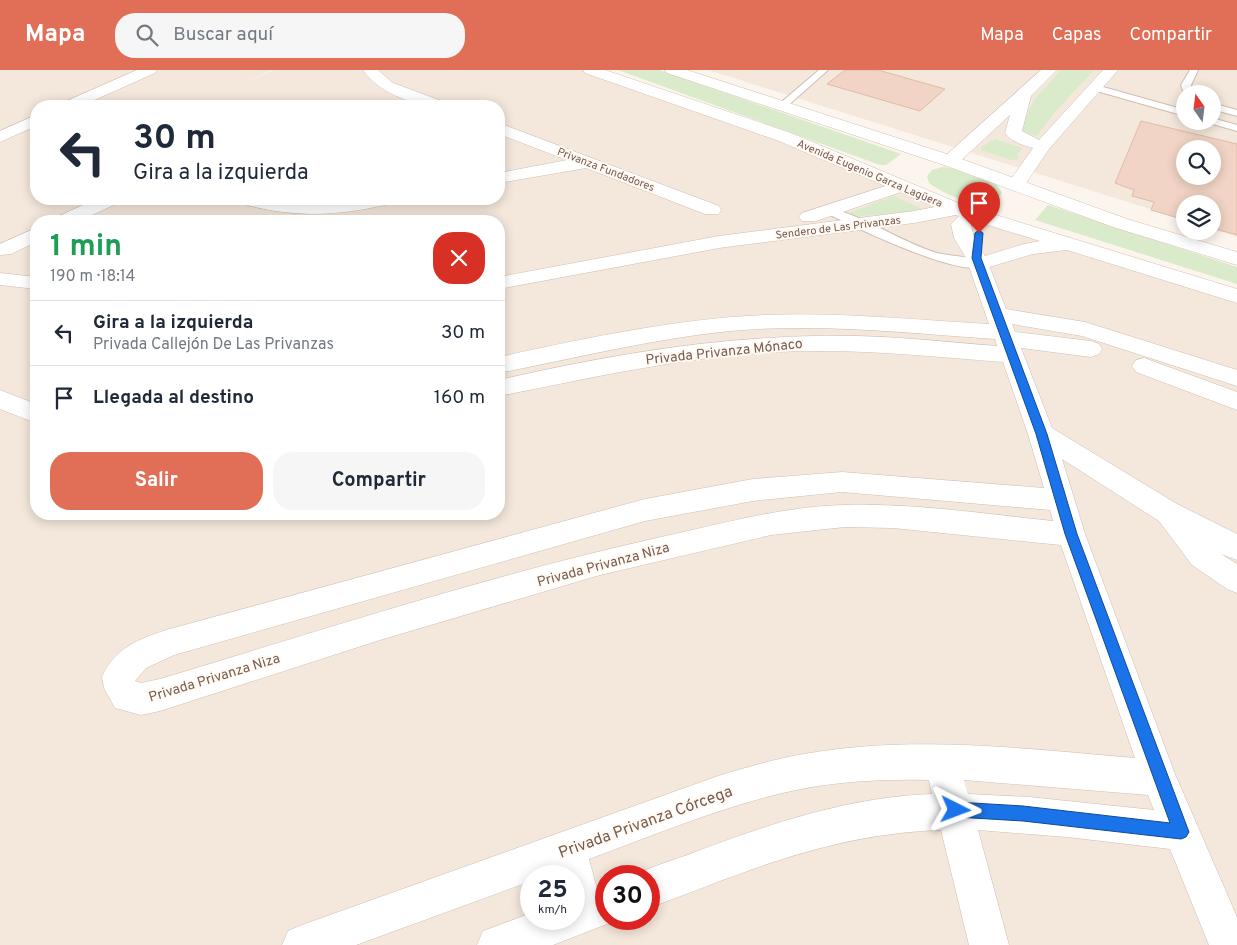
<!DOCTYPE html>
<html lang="es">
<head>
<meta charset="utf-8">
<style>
	body { margin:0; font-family:Overpass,sans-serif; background:#f6f6f7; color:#1f2937; height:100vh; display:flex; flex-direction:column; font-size:19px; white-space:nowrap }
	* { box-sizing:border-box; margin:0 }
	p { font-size:16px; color:#747a83 }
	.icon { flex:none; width:28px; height:28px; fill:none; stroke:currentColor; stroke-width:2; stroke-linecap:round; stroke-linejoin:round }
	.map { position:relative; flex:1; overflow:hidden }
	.details { position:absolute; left:30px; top:145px; width:475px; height:305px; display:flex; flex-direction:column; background:#fff; border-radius:20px; box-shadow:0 2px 12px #0003 }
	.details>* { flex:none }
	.hud { position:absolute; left:30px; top:30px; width:475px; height:105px; border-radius:20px; box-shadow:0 2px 12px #0003; background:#fff; color:#1f2937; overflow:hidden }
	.needle { width:32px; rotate:346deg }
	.buttons { position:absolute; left:1176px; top:15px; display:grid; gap:10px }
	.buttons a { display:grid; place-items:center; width:45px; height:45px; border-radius:50%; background:#fff; box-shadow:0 2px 12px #0003; font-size:25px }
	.speed { position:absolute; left:520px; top:795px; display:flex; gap:10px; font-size:25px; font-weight:700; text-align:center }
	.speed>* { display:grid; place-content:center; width:65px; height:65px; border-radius:50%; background:#fff; box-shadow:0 2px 12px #0003; line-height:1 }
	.speed small { font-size:12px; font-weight:400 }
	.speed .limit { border:8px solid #d22; background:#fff; color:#111 }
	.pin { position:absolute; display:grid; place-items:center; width:42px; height:42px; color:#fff; margin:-51px -21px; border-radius:50% 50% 50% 0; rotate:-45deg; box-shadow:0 0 5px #0007 }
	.pin .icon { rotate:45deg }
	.me { position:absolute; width:55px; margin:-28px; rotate:93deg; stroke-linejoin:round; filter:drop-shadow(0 0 4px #0008) }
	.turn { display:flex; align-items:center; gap:18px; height:105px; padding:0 20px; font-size:22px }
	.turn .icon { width:65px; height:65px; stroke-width:2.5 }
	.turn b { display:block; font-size:35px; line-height:42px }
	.round { display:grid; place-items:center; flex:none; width:52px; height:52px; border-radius:20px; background:#f6f6f7 }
	.head { display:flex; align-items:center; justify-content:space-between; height:85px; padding:0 20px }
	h1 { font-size:30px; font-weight:700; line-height:38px; color:#1e9e55 }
	.button { display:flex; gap:10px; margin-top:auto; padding:10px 20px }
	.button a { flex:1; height:58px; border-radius:20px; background:#e16f57; color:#fff; font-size:20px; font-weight:700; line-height:58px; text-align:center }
	.button a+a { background:#f6f6f7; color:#1f2937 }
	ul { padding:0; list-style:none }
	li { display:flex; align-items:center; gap:15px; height:65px; padding:0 20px; border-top:1px solid #e0e1e3 }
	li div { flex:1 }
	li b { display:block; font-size:19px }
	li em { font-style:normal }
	header { display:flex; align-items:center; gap:30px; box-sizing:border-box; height:70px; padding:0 25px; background:#e16f57; color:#fff }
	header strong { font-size:24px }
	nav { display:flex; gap:28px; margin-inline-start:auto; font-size:18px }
	.search { width:350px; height:45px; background:#f6f6f7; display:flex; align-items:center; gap:12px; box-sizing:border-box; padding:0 18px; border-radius:20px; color:#747a83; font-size:19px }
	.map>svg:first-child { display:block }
</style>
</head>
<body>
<header>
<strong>Mapa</strong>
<div class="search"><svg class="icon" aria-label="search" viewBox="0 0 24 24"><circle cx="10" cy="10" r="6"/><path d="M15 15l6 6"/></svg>Buscar aquí</div>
<nav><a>Mapa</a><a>Capas</a><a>Compartir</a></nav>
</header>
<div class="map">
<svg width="1237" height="875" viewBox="0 0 1237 875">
	<rect width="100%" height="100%" fill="#fcf5ed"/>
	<path fill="#f4e7db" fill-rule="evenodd" d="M0,0H271L241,14L274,0H594L987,150L1237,224V875H0ZM36,36H499V129H36ZM36,151H499V444H36ZM531,806H574V849H531ZM606,806H649V849H606Z
		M708,0H1237V167L1213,159L1212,134H1185V150ZM1185,24H1212V51H1185ZM1185,79H1212V106H1185Z"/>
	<path fill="#d9ebca" d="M618,0H659L901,84L886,95H880Z
		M1061,0H1094L1054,43L1037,66L1019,61L1034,30Z
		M995,69L1022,78L1017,85L1019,89L1011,90L981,80V77Z
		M943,97C963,100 993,102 1002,123C986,145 946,125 929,113L927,106L932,100Z
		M894,126L924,140L853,147L848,145L851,142Z
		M1048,135L1237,197V214L1035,150Z"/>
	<path fill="#f1d4c5" stroke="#e3baa6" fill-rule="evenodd" d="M845,0H878L945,19L920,41L827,14Z
		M1141,51L1237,74V165L1212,158V134H1185V150L1151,140L1154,132L1132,126L1134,120L1115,113ZM1185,79H1212V106H1185Z"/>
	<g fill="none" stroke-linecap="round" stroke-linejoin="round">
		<g stroke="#cfbdb1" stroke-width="2">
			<path id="service" d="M819,0H828L784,39H778V35Z
				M1190,0H1198L1191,15L1193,24H1185V26L1181,15Z
				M1096,15L1185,40V46L1093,20L1091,18Z
				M1212,33L1237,40V46L1212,39Z
				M1212,48L1237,55V61L1209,53L1207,51H1212Z
				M830,138C866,147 901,172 937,183C948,186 979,187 985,194C968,213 849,154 826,143V139Z"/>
		</g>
		<g stroke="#cfbdb1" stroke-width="1">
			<path id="minor" d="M137,0H157L155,3L81,36H60L62,33Z
				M363,0H378L393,13L447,33L449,36C420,38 380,25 363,0Z
				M36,45V56L0,72V61Z
				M499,53L719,136L721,140L719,144H705L586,98L499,113V103L567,90L499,64Z
				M901,111L907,112L910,116L907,120L816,151H802L799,147L802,143Z
				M96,129H120L118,133L79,151H54L57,147Z
				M238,129C264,129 289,135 315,134C342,133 368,127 395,129L393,133C341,146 292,149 240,133Z
				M956,133L963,135L965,140H978L981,144L971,155L974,168L986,188L1006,239L1085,252L1237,300V316L1082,266L1012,254L1015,262L1091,271L1099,274L1102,279L1099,284L1091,287L1021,278L1052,358L1177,434L1237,464V490L1221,484L1237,494V523L1227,519L1192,495L1159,451L1062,389L1085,464L1175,704L1237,847V875H1209L1170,779L1067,767L978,760L1009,875H969L941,760C831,764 750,800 649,838V806H635C652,795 676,790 695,782C773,753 849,727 932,724L929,710C885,709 839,711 796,720C725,735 657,764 589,789L597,819L606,816V849H620L553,875H477L483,861L531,843V849H574V806H555L554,802L543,806H531V811L356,875H282L288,861L302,855L718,706C748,697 778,688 810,683C917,665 1027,679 1135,688L1061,475L893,458L845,457L771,465L600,505L380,570L160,641L141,645L115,638L104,618L102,607C115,578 137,570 166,560L645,429L753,409L842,402L1044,418L1028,364L1003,292C927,286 852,278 776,282C681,287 591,308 499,326V310C603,286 708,268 815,266C876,264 936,271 997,276L995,269C906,263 818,253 730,261C651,269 576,288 499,303V287C587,268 675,249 765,245C840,242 915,250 989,254L966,188L954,168L951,154L961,144L914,153L719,178L499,219V207L719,166L914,141ZM842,422L1050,440L1053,451C985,444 915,433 846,435C784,436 722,454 661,467C491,505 326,559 160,609L141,613L135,611L146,598L174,585L645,451L753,431ZM964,710L1148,725L1154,740L1029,727L968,724Z
				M36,158V172L11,184L0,185V174Z
				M0,203L36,207V219L0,215Z
				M1144,288L1237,322V340L1136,302L1132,296L1136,290Z
				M0,320L36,334V353L0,339Z"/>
		</g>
		<g stroke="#cfbdb1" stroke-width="1">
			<path id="tertiary" d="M1041,0H1057L1031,26L1022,61L1039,70L1103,0H1118L1049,79L1022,119H1010L1007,115L1033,78C1022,75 1012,72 1005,63L1010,45L956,95H944L941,91L944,87Z"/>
		</g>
		<g stroke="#d5bfb1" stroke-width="1">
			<path id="secondary" d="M583,0H605L791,63L963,135L1237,219V233L1067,180L1033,184L979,200L972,198L969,194L972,190L1024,174L1040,171L949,143L779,71L585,3Z
				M665,0H687L956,87L1127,149L1237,182V195L1113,157L944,95L667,3Z"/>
		</g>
		<use href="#service" fill="#fff" fill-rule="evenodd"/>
		<use href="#minor" fill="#fff" fill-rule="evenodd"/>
		<use href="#tertiary" fill="#fff" fill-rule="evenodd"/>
		<use href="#secondary" fill="#fff" fill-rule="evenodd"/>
	</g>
	<path fill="#1a73e8" stroke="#114b97" d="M979,160L983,163L981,188L1047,364L1077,464L1189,762L1186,767L1181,769L1023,751L956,747L950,745L948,740L950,734L956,732L1023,736L1170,753L1065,464L1036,364L972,188L975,163Z"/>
	<g text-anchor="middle" stroke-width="4" stroke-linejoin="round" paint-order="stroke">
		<g font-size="11" fill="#785b4f" stroke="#fffaf3">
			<text transform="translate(606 99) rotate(21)" y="4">Privanza Fundadores</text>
			<text transform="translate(870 103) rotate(23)" y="4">Avenida Eugenio Garza Lagüera</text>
			<text transform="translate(838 157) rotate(-7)" y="4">Sendero de Las Privanzas</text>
		</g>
		<g font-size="14" fill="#785b4f" stroke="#fffaf3">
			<text transform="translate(724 281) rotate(-6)" y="5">Privada Privanza Mónaco</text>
			<text transform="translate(603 494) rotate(-15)" y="5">Privada Privanza Niza</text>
			<text transform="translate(214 607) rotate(-17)" y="5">Privada Privanza Niza</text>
		</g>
		<g font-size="16" fill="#785b4f" stroke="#fffaf3">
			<text transform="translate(645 751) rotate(-20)" y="6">Privada Privanza Córcega</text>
		</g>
	</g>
</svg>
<div class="buttons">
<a><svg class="needle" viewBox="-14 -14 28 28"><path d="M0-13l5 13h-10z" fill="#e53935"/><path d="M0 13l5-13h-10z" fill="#747a83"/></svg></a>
<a><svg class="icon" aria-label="search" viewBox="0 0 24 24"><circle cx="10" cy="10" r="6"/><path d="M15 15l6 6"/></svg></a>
<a><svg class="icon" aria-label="layers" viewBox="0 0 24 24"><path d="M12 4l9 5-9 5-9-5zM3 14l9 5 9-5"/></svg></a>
</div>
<div class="speed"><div>25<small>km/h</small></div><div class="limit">30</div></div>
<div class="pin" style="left:979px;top:163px;background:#d93025"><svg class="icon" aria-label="arrive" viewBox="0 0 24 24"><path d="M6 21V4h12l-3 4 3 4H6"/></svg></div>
<svg class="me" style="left:956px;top:740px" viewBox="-20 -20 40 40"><path d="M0-17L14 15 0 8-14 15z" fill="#1a73e8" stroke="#fff" stroke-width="4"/></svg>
<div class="hud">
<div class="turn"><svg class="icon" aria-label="left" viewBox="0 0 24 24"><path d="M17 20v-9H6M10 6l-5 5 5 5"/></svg><div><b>30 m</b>Gira a la izquierda</div></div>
</div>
<section class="details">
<div class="head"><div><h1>1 min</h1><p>190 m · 18:14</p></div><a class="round" style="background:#d93025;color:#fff"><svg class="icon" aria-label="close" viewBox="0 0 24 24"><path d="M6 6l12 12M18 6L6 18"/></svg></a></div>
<ul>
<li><svg class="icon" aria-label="left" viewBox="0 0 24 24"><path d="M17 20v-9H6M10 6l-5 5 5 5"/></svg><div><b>Gira a la izquierda</b><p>Privada Callejón De Las Privanzas</p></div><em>30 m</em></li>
<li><svg class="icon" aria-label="arrive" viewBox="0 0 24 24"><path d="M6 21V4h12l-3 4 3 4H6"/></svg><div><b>Llegada al destino</b></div><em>160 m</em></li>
</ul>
<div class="button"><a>Salir</a><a>Compartir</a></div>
</section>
</div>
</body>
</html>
